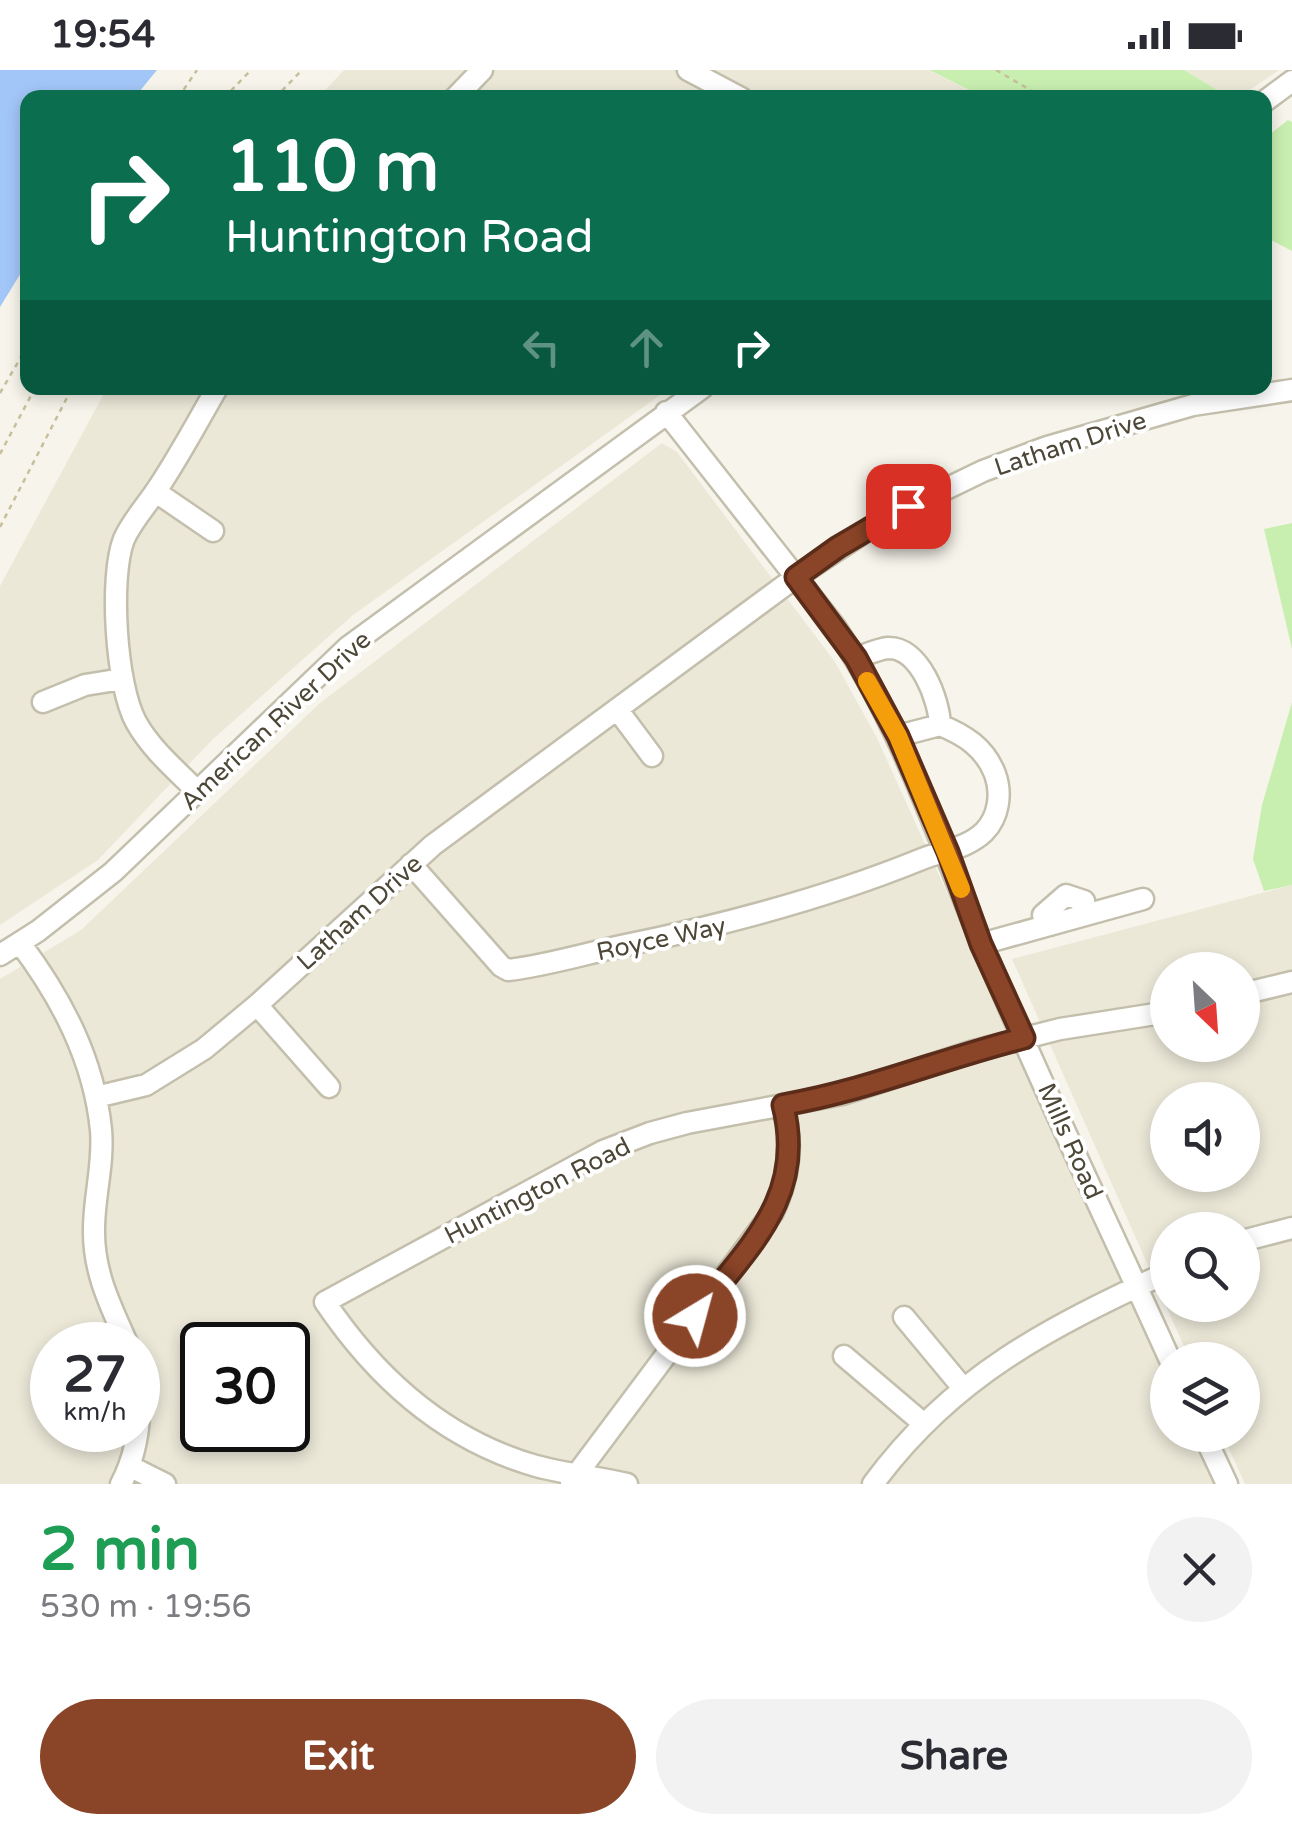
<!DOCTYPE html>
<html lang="en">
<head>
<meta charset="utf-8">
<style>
	body { margin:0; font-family:"Varela Round",sans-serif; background:#f2f2f3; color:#2b2b33; height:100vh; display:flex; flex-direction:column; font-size:38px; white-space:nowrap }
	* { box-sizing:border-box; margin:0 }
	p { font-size:32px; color:#7c7c81 }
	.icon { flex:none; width:55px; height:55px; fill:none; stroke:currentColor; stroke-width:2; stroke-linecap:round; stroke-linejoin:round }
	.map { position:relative; height:1414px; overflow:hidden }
	.drawer { display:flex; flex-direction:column; background:#fff; flex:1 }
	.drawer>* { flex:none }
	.top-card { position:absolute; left:20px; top:20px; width:1252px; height:305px; border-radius:20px; box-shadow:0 5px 15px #0003; background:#0b6e4f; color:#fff; overflow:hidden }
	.needle { width:65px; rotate:155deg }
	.controls { position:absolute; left:1150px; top:882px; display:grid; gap:20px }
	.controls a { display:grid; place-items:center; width:110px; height:110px; border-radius:50%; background:#fff; box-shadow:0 5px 15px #0003; font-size:50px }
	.speed { position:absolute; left:30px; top:1252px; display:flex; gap:20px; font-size:50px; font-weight:700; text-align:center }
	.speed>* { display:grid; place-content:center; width:130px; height:130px; border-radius:50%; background:#fff; box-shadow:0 5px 15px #0003; line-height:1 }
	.speed small { font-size:25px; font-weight:400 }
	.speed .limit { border:5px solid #111; border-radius:15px; background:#fff; color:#111 }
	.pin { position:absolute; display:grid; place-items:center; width:85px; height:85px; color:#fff; margin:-42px; border-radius:20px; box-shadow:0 5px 15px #0006 }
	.me { position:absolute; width:110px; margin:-55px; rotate:37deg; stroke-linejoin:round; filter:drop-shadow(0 0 8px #0008) }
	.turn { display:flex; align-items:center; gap:35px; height:210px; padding:0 40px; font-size:45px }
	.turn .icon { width:130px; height:130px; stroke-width:2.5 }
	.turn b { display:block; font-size:70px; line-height:85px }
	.lanes { display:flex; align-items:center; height:95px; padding:0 40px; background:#0003; justify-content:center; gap:50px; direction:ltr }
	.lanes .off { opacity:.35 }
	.round { display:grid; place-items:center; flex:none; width:105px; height:105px; border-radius:52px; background:#f2f2f3 }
	.head { display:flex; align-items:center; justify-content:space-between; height:170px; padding:0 40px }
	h1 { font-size:60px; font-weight:800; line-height:75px; color:#1e9e55 }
	.primary-button { display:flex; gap:20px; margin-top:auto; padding:20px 40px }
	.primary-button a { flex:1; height:115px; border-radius:60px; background:#8a4427; color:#fff; font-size:40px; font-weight:800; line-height:115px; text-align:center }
	.primary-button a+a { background:#f2f2f3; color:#2b2b33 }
	.status { display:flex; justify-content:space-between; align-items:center; height:70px; padding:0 50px; background:#fff; direction:ltr }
	.status svg { height:28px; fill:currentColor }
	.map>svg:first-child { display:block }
</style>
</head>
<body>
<div class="status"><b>19:54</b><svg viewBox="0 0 49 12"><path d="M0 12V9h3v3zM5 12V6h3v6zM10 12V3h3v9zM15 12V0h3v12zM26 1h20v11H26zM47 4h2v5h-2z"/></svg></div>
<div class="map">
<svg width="1292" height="1414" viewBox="0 0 1292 1414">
	<rect width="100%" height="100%" fill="#f7f5eb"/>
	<path fill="#ebe8d8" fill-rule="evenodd" d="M344,0H928L982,27L318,28Z
		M1184,0H1279L1238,28L1229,27Z
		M107,318H670L353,545L212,670L98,790L0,855V516Z
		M662,373L677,382L835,592L877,668L1167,1309L1168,1365H1193L1215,1414H0V909L81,860L320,633ZM52,1275H138V1360H52ZM202,1275H288V1360H202Z
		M1292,815V1414H1245L1223,1365H1242V1290H1190L1012,889ZM1168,900H1242V975H1168ZM1168,1030H1242V1105H1168ZM1168,1160H1242V1235H1168Z"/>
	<path fill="#c8eeb0" d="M929,0H1184L1229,27H983Z
		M1288,50L1292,52V181L1265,167V68Z
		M1292,453V579L1264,459Z
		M1292,632V815L1264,821L1253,789L1262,735Z"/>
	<path fill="#a3c6f8" d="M0,0H157L135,27L28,28L27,193L0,237Z"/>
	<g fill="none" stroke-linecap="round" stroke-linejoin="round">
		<g stroke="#c3bfac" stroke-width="25">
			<path id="minor" d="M688,0L741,28
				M455,28L482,0
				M1265,31L1292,11
				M666,342L835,557C901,655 937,766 982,874C1040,1014 1108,1152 1170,1290
				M156,422L213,461
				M856,588C865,585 878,579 888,578C920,577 939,630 940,655L898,666
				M43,632L85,615L122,609
				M617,639L652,686
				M197,721C175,699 151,679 136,652C116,616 109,507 124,469C132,451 147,435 158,418C180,385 198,351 217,318
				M411,794L501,896L508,900C545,896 584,884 621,876C724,855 824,829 922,789C944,780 966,779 984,762C999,747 1002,723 995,704C985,678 965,665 940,655
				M1050,855L1043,845L1066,825L1084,831L1080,846
				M20,873C62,929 94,990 101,1060C104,1094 94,1126 94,1159C93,1202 111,1237 128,1275
				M981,874L1143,829
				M0,885L38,861L113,802L348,577L702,318
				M1242,924L1292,912
				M257,935L329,1017
				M96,1027L146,1015L204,979L257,935L433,775L796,507L884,449L983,401L1047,377L1193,335L1292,320
				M1242,1171L1292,1158
				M904,1247L963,1318
				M844,1286L924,1354
				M1204,1365L1227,1414
				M129,1396L165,1414
				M571,1412L773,1142C790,1105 793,1074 783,1035
				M121,1414C139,1380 142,1344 138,1306
				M627,1414C597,1407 566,1404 536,1396C445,1370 377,1309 325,1232L603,1081L650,1063L687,1053L842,1024L974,981L1060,959L1168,942
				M873,1414C953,1305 1049,1258 1168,1202"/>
		</g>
		<path stroke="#c7bf9c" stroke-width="2.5" stroke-dasharray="5 5" stroke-linecap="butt" d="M996,0L1044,28
			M178,28L197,0
			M224,28L251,0
			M275,28L302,0
			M0,323L28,275
			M0,384L35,318
			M0,457L72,318"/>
		<use href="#minor" stroke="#fff" stroke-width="20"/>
	</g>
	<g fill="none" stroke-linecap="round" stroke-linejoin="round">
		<g stroke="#5a2c19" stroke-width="25">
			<path id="route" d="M695,1246C747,1178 807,1128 783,1035C868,1020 941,989 1024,968L981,874L948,782L898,666L856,588L796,507L838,477L908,436"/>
		</g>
		<use href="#route" stroke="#8a4427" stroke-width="18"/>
		<path stroke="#f59e0b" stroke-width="18" d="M867,611L898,666L961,819"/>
	</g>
	<g text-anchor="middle" stroke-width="8" stroke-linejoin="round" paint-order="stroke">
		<g font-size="25" fill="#4c4737" stroke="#fff">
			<text transform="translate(1070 373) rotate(-18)" y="9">Latham Drive</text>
			<text transform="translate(275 650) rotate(-43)" y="9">American River Drive</text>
			<text transform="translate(359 842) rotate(-42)" y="9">Latham Drive</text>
			<text transform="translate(661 868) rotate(-12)" y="9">Royce Way</text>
			<text transform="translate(1071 1071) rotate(66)" y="9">Mills Road</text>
			<text transform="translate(537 1120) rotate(-27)" y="9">Huntington Road</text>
		</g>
	</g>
</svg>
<div class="controls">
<a><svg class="needle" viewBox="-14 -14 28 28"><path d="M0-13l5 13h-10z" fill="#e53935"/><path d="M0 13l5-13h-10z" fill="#7c7c81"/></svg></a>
<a><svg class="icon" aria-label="sound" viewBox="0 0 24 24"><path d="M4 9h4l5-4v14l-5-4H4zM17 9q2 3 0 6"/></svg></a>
<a><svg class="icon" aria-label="search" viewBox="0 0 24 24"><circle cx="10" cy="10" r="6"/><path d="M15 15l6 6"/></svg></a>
<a><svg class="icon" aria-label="layers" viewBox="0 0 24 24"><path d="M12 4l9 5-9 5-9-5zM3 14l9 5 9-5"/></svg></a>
</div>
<div class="speed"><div>27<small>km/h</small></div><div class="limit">30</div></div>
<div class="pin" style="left:908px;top:436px;background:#d93025"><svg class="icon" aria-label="arrive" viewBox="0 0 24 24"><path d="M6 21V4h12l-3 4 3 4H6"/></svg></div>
<svg class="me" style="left:695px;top:1246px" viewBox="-20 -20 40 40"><circle r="17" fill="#8a4427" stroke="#fff" stroke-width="3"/><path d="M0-11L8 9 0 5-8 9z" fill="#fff"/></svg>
<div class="top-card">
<div class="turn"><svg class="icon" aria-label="right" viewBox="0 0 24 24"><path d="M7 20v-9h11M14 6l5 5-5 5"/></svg><div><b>110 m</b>Huntington Road</div></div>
<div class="lanes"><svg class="icon off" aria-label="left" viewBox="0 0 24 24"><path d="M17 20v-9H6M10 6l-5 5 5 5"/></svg><svg class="icon off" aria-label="ahead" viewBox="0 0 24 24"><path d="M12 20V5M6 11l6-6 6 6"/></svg><svg class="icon" aria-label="right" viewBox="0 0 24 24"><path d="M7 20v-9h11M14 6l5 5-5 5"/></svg></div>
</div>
</div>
<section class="drawer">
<div class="head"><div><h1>2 min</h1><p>530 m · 19:56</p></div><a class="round"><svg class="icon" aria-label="close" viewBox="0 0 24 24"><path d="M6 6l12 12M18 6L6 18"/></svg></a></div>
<div class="primary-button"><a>Exit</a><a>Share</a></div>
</section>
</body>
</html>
